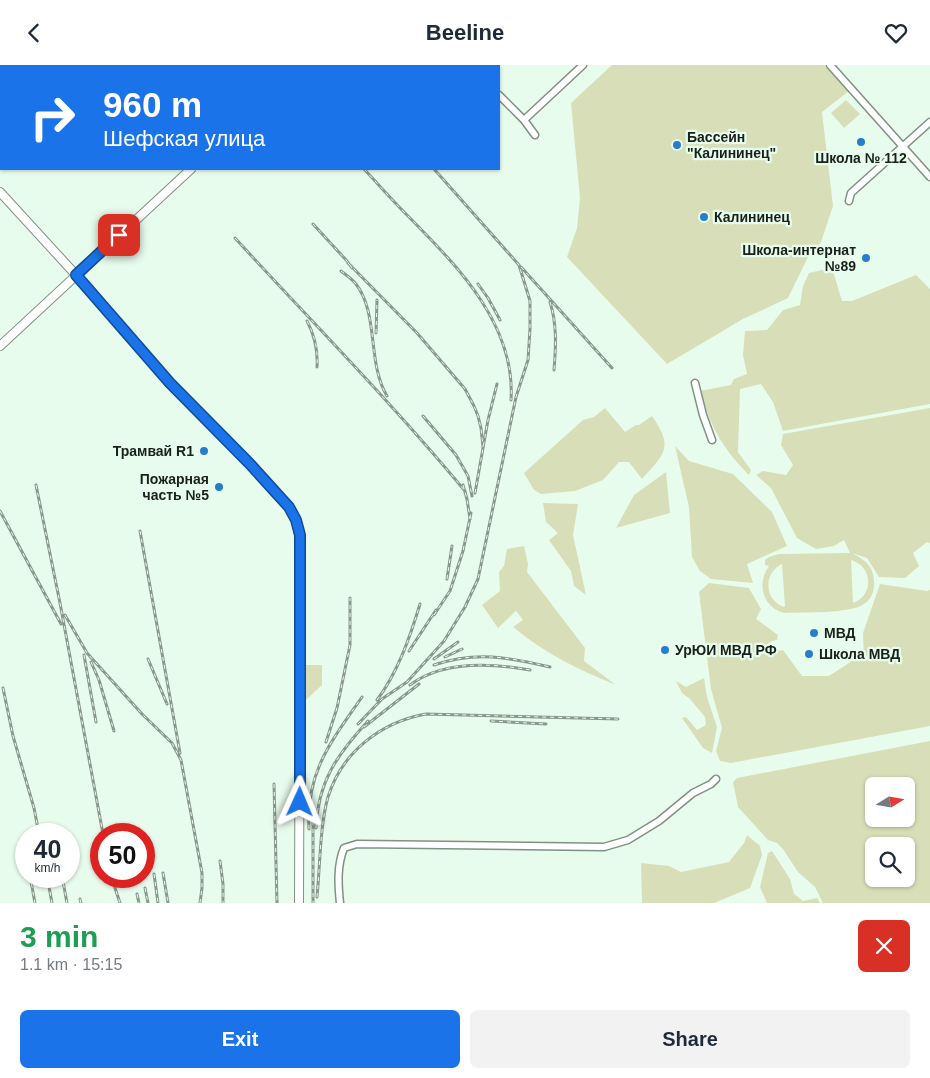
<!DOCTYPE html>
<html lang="en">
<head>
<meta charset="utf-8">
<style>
	body { margin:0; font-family:Arial,sans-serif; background:#f2f2f3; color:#1f2937; height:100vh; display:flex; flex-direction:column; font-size:19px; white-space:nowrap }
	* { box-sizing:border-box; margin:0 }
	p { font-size:16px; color:#747a83 }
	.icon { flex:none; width:28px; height:28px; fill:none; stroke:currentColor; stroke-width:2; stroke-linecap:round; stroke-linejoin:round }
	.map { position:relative; height:838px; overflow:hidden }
	.sheet { display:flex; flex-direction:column; background:#fff; flex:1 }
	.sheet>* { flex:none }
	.top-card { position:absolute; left:0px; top:0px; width:500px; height:105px; box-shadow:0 1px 4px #0004; background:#1a73e8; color:#fff; overflow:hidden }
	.needle { width:32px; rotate:79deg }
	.tools { position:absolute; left:865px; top:712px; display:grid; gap:10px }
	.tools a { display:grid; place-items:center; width:50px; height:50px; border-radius:8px; background:#fff; box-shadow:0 1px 4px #0004; font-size:25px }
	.speed { position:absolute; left:15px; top:758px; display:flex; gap:10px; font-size:25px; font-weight:700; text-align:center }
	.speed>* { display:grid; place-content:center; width:65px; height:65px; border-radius:50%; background:#fff; box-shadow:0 1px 4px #0004; line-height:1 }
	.speed small { font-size:12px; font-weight:400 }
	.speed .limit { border:8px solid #d22; background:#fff; color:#111 }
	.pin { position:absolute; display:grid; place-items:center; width:42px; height:42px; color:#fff; margin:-21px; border-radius:10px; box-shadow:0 2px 8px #0006 }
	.me { position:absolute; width:55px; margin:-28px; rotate:1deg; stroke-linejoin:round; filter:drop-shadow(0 0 4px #0008) }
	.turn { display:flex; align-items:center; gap:18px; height:105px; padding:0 20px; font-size:22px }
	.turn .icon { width:65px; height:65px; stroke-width:2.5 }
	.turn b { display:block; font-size:35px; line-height:42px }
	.round { display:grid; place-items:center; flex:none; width:52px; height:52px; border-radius:8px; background:#f2f2f3 }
	.headline { display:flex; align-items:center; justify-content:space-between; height:85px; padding:0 20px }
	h1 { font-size:30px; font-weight:700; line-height:38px; color:#1e9e55 }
	.action { display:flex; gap:10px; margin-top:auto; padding:10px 20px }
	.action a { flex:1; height:58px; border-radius:8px; background:#1a73e8; color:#fff; font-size:20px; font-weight:700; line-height:58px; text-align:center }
	.action a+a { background:#f2f2f3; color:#1f2937 }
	header { display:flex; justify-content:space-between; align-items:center; height:65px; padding:0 20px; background:#fff; font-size:22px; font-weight:700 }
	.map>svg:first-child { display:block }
</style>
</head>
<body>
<header><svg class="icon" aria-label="back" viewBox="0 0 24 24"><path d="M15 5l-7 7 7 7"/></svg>Beeline<svg class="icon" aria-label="heart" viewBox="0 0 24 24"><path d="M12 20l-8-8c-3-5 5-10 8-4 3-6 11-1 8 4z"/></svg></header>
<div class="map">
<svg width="930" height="838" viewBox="0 0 930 838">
	<rect width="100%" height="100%" fill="#e8fced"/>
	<path fill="#d8dfb8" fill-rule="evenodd" d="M612,0H824L849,26L822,47L833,141L821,177L807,194L788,233L743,254L667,299L567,192L577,163L580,133L571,38Z
		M846,35L860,49L844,63L831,48Z
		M822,205L833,206L842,236H852L916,210L930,224V339L783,366L773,337L761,319L740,324L738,387L751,405L749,410C722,383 711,362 700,326L731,320L734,314L747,309L743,290L745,266L767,265L783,245L800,240L803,221L809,208Z
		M605,343L625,367L636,360H639L652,351C674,383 665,388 642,414L629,397H619L603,415L575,426L541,429L534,425L524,408L583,355L594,352Z
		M930,343V478L927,477L913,488L919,501L905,513L879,512L867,493L852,488C864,495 873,499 874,516C875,524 872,534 864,539C850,549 803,547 784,548C763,542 756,519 769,501L765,500V495L769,492L779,489L850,488L844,475L834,481L816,484L797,473L771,423L756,410L763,406L786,410L793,400L781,380L783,369ZM851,495C873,501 874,531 853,538ZM782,499L785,541L784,542C764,535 763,508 782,499Z
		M675,381L689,396L733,409L772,447L787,481L747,499L753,518L711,514L700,506L692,492L689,442Z
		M666,407L670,448L616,463L634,430Z
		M543,438L578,439L573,470L586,530L574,521L571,506L549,475L558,468L546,457Z
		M524,481L528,499L527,507L585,583L584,596L616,620C579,605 544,588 513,562L523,555L516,546L498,563L482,540L500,526L499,507L504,501L507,484Z
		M709,518L749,523L761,544L756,554L778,570L777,575L771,576L770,587L783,585L802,611H829L852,596L864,595L863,568L880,519L927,526L930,525V661L731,698L720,696L716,686L722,663L711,624L699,527Z
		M304,600H322V620L305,636Z
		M704,613L707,632L717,662L712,688L703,683L682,653L686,652L697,665L706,660L705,652L690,634L682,628L676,616L686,622Z
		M930,676V838H823L815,822L798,807L783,784L777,778L768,775L738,742L733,717L737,713ZM874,721H906V754H874ZM874,781H906V814H874Z
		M747,770L760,781L762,790L750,823L714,838H642L641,798L669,801L681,807L729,797L744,778Z
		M772,786L790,814L794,829L803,836L817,833L820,838H767L760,822L768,788Z"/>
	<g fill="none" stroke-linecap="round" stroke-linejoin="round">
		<g stroke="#7f9183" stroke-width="9">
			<path id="minor" d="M470,0L471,1
				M830,0L930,112
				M499,30L524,55L535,70
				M524,55L583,0
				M849,136L851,128L930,57
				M695,318L703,350L712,375
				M340,838C338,819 337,800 344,783L357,779L604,782L628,775L659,756L693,728L711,719L716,714"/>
		</g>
		<g stroke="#7f9183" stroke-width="10">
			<path id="major" d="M301,1L302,0
				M0,127L76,210L170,318L249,398L289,442L296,455L299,470L300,538L299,838
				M0,281L191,104"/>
		</g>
		<use href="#minor" stroke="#fff" stroke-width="6"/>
		<use href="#major" stroke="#fff" stroke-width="8"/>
		<g stroke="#89978c" stroke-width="3">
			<path id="rail" d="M364,104C378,119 391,134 406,149C455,199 516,258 511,335
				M313,159L347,196L352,203
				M235,173C312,257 392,338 465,426
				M348,198L417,268L465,324L474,341L478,351L481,363L483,382
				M521,202L612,303
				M341,206C346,210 352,214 356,219C379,249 367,298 387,331
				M478,219L488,233L500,255
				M550,237C557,259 556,281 554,305
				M307,256C315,271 318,285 317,302
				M376,268L377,235
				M423,351L456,390L468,411L472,431
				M36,420L60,538L103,769
				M463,420L467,434L470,454
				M475,428L488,355L497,319
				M0,446L61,559
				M140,466L180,688
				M447,514L452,481
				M65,550L87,588L142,649L172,678L181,695L202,808V823L200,838
				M434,550L450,526L463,486L471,448
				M409,586L436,545
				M84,590L96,657
				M445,592L462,584
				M148,594L167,639
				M434,594L458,577
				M91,597L99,615L114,666
				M434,600C476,586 508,592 550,602
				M410,620C443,595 491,598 530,605
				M3,623L13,671L34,743L39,769
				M377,635C398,607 410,572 420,539
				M491,656L546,659
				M358,659L382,634L407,617L444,576L465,542L478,514L516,332L528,295L530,264V236L519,200L434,104
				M364,662L419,619
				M326,677L337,643L350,580V533
				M274,719L277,838
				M313,756V838
				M51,763L53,769
				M316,763C318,716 337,690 368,656
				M309,764C306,706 331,677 362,632
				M23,781L26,795
				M220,796L223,819V838
				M163,808L168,838
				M154,809L158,838
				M30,811L35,838
				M47,811L52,838
				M62,811L67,838
				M111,811L120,838
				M145,823L148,838
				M137,829L139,838
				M317,832C320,801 320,760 328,732C342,687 381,657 426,649L618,654
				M80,834L81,838"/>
		</g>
		<use href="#rail" stroke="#e8fced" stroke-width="1" stroke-dasharray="4" stroke-linecap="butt"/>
	</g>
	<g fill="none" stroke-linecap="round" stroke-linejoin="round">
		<g stroke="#114b97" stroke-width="12">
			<path id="route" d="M119,170L76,210L170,318L249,398L289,442L296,455L300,470V737"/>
		</g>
		<use href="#route" stroke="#1a73e8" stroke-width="9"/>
	</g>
	<g fill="#267ecb" stroke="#e8fced" stroke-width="2">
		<circle cx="861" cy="77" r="5"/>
		<circle cx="677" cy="80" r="5"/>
		<circle cx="704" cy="152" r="5"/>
		<circle cx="866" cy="193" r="5"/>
		<circle cx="204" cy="386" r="5"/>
		<circle cx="219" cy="422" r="5"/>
		<circle cx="814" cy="568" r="5"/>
		<circle cx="665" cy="585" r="5"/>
		<circle cx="809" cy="589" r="5"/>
	</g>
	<g text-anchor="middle" stroke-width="4.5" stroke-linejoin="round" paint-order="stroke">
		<g font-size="14" font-weight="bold" fill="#19201a" stroke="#e8fced" text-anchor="start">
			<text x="687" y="77">Бассейн<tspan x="687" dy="16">"Калининец"</tspan></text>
			<text x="861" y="98" text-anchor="middle">Школа № 112</text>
			<text x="714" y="157">Калининец</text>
			<text x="856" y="190" text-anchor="end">Школа-интернат<tspan x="856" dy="16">№89</tspan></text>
			<text x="194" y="391" text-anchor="end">Трамвай R1</text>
			<text x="209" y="419" text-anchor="end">Пожарная<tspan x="209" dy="16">часть №5</tspan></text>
			<text x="824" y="573">МВД</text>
			<text x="675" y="590">УрЮИ МВД РФ</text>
			<text x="819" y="594">Школа МВД</text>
		</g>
	</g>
</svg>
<div class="tools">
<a><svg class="needle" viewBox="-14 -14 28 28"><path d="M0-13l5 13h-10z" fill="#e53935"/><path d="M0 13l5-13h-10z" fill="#747a83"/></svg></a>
<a><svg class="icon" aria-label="search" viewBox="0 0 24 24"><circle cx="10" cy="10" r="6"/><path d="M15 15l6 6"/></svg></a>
</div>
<div class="speed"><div>40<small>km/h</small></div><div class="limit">50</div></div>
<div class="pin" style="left:119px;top:170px;background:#d93025"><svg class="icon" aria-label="arrive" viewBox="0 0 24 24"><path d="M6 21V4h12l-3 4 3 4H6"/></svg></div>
<svg class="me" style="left:300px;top:737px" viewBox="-20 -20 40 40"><path d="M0-17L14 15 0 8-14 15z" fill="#1a73e8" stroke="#fff" stroke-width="4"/></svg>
<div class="top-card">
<div class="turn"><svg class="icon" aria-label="right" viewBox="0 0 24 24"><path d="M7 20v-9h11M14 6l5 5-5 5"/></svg><div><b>960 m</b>Шефская улица</div></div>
</div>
</div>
<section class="sheet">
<div class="headline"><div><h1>3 min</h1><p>1.1 km · 15:15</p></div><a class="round" style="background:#d93025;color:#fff"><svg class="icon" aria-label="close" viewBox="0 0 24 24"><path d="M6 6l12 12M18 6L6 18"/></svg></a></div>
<div class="action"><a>Exit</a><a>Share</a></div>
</section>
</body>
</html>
